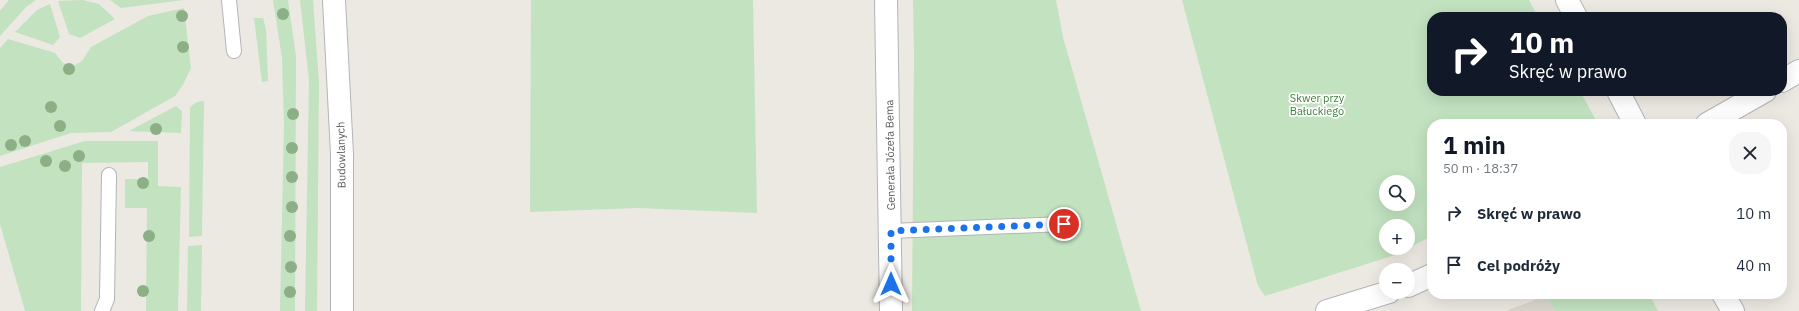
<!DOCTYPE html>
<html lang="pl">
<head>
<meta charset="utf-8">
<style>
	body { margin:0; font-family:"IBM Plex Sans",sans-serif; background:#f6f6f7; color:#1f2937; height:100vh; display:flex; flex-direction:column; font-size:15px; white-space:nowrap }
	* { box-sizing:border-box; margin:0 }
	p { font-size:13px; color:#747a83 }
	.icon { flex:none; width:22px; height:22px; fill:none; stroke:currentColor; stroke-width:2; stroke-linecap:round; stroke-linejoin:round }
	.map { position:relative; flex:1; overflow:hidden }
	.drawer { position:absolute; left:1427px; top:119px; width:360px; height:180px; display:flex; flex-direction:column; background:#fff; border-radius:16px; box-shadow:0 4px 16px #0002 }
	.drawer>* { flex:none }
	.hud { position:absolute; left:1427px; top:12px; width:360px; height:84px; border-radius:16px; box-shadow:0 4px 16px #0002; background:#111827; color:#fff; overflow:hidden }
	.buttons { position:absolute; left:1379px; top:175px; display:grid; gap:8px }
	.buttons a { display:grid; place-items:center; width:36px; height:36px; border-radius:50%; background:#fff; box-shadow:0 4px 16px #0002; font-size:20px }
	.pin { position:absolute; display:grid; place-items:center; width:34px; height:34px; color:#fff; margin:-17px; border:2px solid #fff; border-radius:50%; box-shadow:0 1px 4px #0007 }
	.me { position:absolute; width:44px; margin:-22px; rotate:0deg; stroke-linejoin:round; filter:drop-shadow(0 0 3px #0008) }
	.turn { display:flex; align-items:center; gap:14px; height:84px; padding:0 16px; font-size:18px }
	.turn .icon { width:52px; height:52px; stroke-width:2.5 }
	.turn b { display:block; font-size:28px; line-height:34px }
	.round { display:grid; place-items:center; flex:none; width:42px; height:42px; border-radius:16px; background:#f6f6f7 }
	.summary { display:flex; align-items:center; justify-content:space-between; height:68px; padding:0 16px }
	h1 { font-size:24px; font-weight:800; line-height:30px; color:#111827 }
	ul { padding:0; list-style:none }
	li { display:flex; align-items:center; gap:12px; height:52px; padding:0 16px }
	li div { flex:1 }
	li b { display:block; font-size:15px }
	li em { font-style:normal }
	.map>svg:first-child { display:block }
</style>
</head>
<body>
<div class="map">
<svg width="1799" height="311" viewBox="0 0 1799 311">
	<rect width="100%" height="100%" fill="#ece9e2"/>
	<path fill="#dcd8d0" d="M1546,296L1555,311H1505Z"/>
	<path fill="#c2e2c0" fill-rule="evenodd" d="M9,0H36L26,7L0,36V11Z
		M83,0L99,4L115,19L80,38L69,34L58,1Z
		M110,0H184L121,8Z
		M273,0H288L296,56L295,311H280L284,125L282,58Z
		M300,0H313L319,82L317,311H305L309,80Z
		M531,0H753L757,213L638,208L530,212Z
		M913,0H1056L1063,37L1141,311H912L914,55Z
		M1182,0H1529L1538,17H1432V91H1580L1598,124H1432V236L1395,255L1265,296L1258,286ZM1386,182H1408V204H1386ZM1386,226H1408V248H1386Z
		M50,4L60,37L53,45L15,32L37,10Z
		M184,8L191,68L183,85L175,96L111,132L71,133L0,156V48L8,39L55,53L63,63L73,66L82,61L91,47L148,16Z
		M254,18H263L266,29L268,81L262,82Z
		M204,101L202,236L189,237L190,107L197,102Z
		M176,106L182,111L181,133L129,131Z
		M85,141H158V186L181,187L178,311H146L147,208H125V179H148V162L82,163L81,311H25L0,224V167Z
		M202,245L201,311H187L188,246Z
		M1550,294H1649L1658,311H1555L1546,296Z"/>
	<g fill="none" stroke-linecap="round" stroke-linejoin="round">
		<g stroke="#b2b5b8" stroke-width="16">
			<path id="lane" d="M229,0L234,51
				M891,231L1064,224
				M102,311L107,299L109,175"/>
		</g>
		<g stroke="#b2b5b8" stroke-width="24">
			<path id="street" d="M886,0L891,311
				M1567,0L1576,17
				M1782,81L1799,71
				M1618,91L1635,124
				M1707,124L1765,91
				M1408,286L1432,275
				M1723,294L1733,311
				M1327,311L1389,292"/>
		</g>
		<g stroke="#b1b5b8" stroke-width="24">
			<path id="secondary" d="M334,0L342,154V311"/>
		</g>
		<use href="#lane" stroke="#fff" stroke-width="14"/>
		<use href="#street" stroke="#fff" stroke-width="22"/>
		<use href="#secondary" stroke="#fff" stroke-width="22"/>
	</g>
	<g fill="#8caf86">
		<circle cx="283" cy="14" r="6"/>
		<circle cx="182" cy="16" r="6"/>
		<circle cx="183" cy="47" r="6"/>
		<circle cx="69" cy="69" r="6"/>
		<circle cx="51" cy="107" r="6"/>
		<circle cx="293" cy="114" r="6"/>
		<circle cx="60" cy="126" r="6"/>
		<circle cx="156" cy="129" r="6"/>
		<circle cx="25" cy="141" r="6"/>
		<circle cx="11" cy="145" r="6"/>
		<circle cx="292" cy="148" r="6"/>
		<circle cx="79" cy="156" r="6"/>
		<circle cx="46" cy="161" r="6"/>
		<circle cx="65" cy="166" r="6"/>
		<circle cx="292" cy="177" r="6"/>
		<circle cx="143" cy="183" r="6"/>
		<circle cx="292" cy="207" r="6"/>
		<circle cx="149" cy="236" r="6"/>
		<circle cx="290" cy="236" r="6"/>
		<circle cx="291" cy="267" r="6"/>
		<circle cx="143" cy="291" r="6"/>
		<circle cx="290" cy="292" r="6"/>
	</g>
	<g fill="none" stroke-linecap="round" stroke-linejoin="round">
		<path stroke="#1a73e8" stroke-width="7" stroke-dasharray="0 12.6" d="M891,284V231L1064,224"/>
	</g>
	<g text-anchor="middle" stroke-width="3.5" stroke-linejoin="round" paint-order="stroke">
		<g font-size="11" fill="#3d7f3b" stroke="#fff">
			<text x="1317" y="102">Skwer przy<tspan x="1317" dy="13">Bałuckiego</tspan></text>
		</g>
		<g font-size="11" fill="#5a5e61" stroke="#fff">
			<text transform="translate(341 155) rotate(-91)" y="4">Budowlanych</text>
			<text transform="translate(890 155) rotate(-91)" y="4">Generała Józefa Bema</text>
		</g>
	</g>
</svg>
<div class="buttons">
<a><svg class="icon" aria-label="search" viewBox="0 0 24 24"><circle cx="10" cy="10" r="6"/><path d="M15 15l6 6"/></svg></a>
<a>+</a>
<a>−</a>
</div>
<div class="pin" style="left:1064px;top:224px;background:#d93025"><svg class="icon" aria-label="arrive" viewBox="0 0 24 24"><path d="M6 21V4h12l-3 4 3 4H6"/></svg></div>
<svg class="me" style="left:891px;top:284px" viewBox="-20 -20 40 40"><path d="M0-17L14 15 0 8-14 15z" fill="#1a73e8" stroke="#fff" stroke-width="4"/></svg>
<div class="hud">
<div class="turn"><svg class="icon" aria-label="right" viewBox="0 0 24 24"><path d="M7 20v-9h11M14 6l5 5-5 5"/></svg><div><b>10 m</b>Skręć w prawo</div></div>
</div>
<section class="drawer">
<div class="summary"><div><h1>1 min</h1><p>50 m · 18:37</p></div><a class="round"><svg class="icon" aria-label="close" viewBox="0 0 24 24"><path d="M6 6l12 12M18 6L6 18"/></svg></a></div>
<ul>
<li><svg class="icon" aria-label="right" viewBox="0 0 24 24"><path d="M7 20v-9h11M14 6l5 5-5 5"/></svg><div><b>Skręć w prawo</b></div><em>10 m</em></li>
<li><svg class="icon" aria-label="arrive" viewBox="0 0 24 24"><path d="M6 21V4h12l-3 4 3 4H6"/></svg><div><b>Cel podróży</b></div><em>40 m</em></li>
</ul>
</section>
</div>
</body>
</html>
